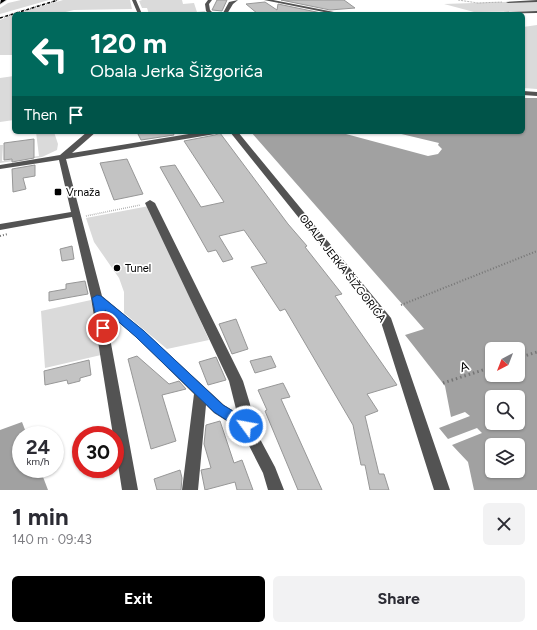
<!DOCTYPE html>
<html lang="en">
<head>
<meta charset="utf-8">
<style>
	body { margin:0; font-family:Figtree,sans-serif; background:#f2f2f3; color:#2b2b33; height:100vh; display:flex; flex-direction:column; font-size:15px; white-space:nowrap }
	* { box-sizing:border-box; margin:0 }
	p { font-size:13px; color:#7c7c81 }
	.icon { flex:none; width:22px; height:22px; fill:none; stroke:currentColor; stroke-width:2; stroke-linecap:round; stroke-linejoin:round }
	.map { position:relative; height:490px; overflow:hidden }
	.panel { display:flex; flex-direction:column; background:#fff; flex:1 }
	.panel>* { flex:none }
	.top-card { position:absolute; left:12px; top:12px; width:513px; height:122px; border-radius:6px; box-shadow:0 1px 3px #0004; background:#00695c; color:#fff; overflow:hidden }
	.needle { width:26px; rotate:222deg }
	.tools { position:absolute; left:485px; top:342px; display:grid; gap:8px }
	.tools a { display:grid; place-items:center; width:40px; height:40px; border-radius:6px; background:#fff; box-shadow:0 1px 3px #0004; font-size:20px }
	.speed { position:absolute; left:12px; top:426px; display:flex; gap:8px; font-size:20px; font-weight:700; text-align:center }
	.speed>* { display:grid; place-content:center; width:52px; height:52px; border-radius:50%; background:#fff; box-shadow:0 1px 3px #0004; line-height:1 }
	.speed small { font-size:10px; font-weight:400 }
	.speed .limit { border:6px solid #d22; background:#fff; color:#111 }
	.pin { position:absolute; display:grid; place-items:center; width:34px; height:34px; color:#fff; margin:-17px; border:2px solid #fff; border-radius:50%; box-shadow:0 1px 4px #0007 }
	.me { position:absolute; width:44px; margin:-22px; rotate:302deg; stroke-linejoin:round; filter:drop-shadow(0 0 3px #0008) }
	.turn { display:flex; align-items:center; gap:14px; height:84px; padding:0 12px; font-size:18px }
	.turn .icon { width:52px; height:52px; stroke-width:2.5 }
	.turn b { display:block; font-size:28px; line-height:34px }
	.then { display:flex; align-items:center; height:38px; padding:0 12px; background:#0003; gap:8px; font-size:15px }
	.round { display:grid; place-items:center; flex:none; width:42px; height:42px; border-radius:6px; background:#f2f2f3 }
	.summary { display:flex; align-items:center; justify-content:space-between; height:68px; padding:0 12px }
	h1 { font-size:24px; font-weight:700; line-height:30px }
	.primary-button { display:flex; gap:8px; margin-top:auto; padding:8px 12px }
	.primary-button a { flex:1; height:46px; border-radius:6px; background:#000; color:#fff; font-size:16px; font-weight:700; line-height:46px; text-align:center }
	.primary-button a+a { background:#f2f2f3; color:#2b2b33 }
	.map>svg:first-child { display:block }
</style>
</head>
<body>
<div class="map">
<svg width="537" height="490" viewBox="0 0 537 490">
	<rect width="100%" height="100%" fill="#fff"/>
	<path fill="#dadada" d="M21,0H49L0,14V8L8,3Z
		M63,0H130L132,9L74,10L57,14H14Z
		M142,0H182L183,4L194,3L197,12L205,11L206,14H149L147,8H142L139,1Z
		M537,1V11L474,12L444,4Z
		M14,14V55H0V20Z
		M537,25V89L523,88V27Z
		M14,76V120L0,122V78Z
		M36,132H54L58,144L57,150L42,157L0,163V145H3L2,161L39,156Z
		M149,206L209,340L167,349L124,313V292L119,278L94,242L86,218Z
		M91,300L101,355L45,368L41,311Z"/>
	<path fill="#a1a1a1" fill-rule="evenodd" d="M523,98H537V490H474L468,462L452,445L482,433L477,428L448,439L439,428L470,416L465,412L451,417L445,386L405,335L424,329L251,132H346V134L428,156L438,154L442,149L438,145L439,143L393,132H523ZM492,349H518V375H492ZM492,397H518V423H492ZM492,445H518V471H492Z
		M22,422L27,435H21V469H40L48,490H0V430Z"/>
	<path fill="#c3c3c3" stroke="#979797" d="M217,0H227L222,11L212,10Z
		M281,0H344L355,8L330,10Z
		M265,2L277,10L278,4L326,14H258L246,4Z
		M137,132H173L174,135L141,140Z
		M220,133L288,224L307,246L305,247L342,294L335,296L397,385L367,394L378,411L365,416L379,474H384L389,490H370L365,465H361L353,425L285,309L280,311L251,267L267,263L244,230L219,236L233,259L223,262L216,250L208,252L160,167L175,165L201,207L224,202L184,141L215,135Z
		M34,139V158L12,162V159L4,160V143Z
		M127,159L143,194L114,200L100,163Z
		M35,165V176L23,178L26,189L13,192L12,169Z
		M72,246L74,259L62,261L60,249Z
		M85,281L88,294L49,301V292L66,289V284Z
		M236,319L248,349L232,354L219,324Z
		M137,356L169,384L179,381L186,389L162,395L176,441L151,449L128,359Z
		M271,356L276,367L255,373L250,361Z
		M216,357L226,380L208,385L199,362Z
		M89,360L91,375L80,378V381L68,384L67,380L45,385L44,371Z
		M283,383L290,397L281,399L322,490H298L265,411L267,410L258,390Z
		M220,421L234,463L242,460L253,490H237L235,482L205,490L201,470L211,468L204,444L206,425Z
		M180,470L182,478L181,490H157L154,479Z"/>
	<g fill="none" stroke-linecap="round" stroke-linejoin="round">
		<g stroke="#dbdbdb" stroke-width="2">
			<path id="major" d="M1,0H6L0,4Z"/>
		</g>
		<path stroke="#757575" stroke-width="1" stroke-dasharray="0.5 1" stroke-linecap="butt" d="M458,0L478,3L502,2"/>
		<path stroke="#757575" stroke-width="1.5" stroke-dasharray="0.5 1.5" stroke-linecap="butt" d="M86,216L140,205"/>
		<path stroke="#757575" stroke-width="2" stroke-dasharray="1 2" stroke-linecap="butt" d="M0,236L8,234
			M401,305L537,251"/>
		<path stroke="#757575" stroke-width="3" stroke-dasharray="1.5 3" stroke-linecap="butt" d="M518,358L537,352
			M443,383L492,367"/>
		<path fill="#535353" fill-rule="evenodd" d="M132,0H136L142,14H138Z
			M208,0H212L209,4L210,10L213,13H223L229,2L238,0L233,4L227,14H209L206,11L205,4Z
			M264,0H273L344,14H334Z
			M537,0V2L508,3L506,2Z
			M537,11V13L472,14L474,13Z
			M523,91L537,92V96L523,95Z
			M87,132H96L72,153L201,132H219L215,134L66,159L102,296L144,331L224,405L237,413L229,381L145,203L150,200L155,203L243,381L250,404L253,426L275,467L284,490H268L263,473L241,430L214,413L206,405L198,490H182L194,394L136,337L105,311L138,490H122L115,445V435H113L91,298L72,217L0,230V224L71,212L59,160L0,169V165L60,155Z
			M230,132H238L391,318L450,490H434L380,319Z"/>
		<use href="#major" fill="#000" fill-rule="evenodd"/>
		<path stroke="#000" stroke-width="1.5" stroke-dasharray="3 1 0.5 1" stroke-linecap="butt" d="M0,18L58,0"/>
	</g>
	<path fill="#1a73e8" stroke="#114b97" d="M97,295L101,296L144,331L223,405L251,422L253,426L251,430L246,432L242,430L214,412L136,337L105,310L109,328L103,332L99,331L92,298Z"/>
	<g fill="#000" stroke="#fff" stroke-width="1.5">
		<rect x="54" y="188" width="8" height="8" rx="2"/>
		<circle cx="117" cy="268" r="4"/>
	</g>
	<g text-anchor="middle" stroke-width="3.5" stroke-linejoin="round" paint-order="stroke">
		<g font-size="11" fill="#000" stroke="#fff" text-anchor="start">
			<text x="66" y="196">Vrnaža</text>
			<text x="125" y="272">Tunel</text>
		</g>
		<g font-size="11" fill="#000" stroke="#fff">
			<text transform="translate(343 268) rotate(52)" y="4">OBALA JERKA ŠIŽGORIĆA</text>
		</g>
		<g font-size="13" fill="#000" stroke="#fff">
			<text transform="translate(464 366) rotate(-19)" y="5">A</text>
		</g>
	</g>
</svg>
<div class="tools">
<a><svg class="needle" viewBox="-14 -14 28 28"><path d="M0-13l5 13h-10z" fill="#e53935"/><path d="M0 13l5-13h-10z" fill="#7c7c81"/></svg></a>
<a><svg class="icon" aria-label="search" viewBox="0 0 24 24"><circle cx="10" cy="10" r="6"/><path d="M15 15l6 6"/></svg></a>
<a><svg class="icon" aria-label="layers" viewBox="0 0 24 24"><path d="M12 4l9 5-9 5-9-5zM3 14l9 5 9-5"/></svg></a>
</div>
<div class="speed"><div>24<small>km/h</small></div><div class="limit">30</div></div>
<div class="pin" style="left:103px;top:328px;background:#d93025"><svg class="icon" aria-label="arrive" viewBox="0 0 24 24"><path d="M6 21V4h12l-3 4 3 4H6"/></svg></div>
<svg class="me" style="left:246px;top:426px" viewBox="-20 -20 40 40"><circle r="17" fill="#1a73e8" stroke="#fff" stroke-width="3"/><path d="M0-11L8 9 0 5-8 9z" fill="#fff"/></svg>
<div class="top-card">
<div class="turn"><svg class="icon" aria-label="left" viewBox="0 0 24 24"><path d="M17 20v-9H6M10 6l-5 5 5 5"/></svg><div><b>120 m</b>Obala Jerka Šižgorića</div></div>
<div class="then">Then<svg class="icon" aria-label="arrive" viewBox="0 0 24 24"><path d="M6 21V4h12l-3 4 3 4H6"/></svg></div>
</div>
</div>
<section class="panel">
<div class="summary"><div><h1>1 min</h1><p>140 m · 09:43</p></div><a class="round"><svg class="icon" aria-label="close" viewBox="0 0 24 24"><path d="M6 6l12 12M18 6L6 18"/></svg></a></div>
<div class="primary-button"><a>Exit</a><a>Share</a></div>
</section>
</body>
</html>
